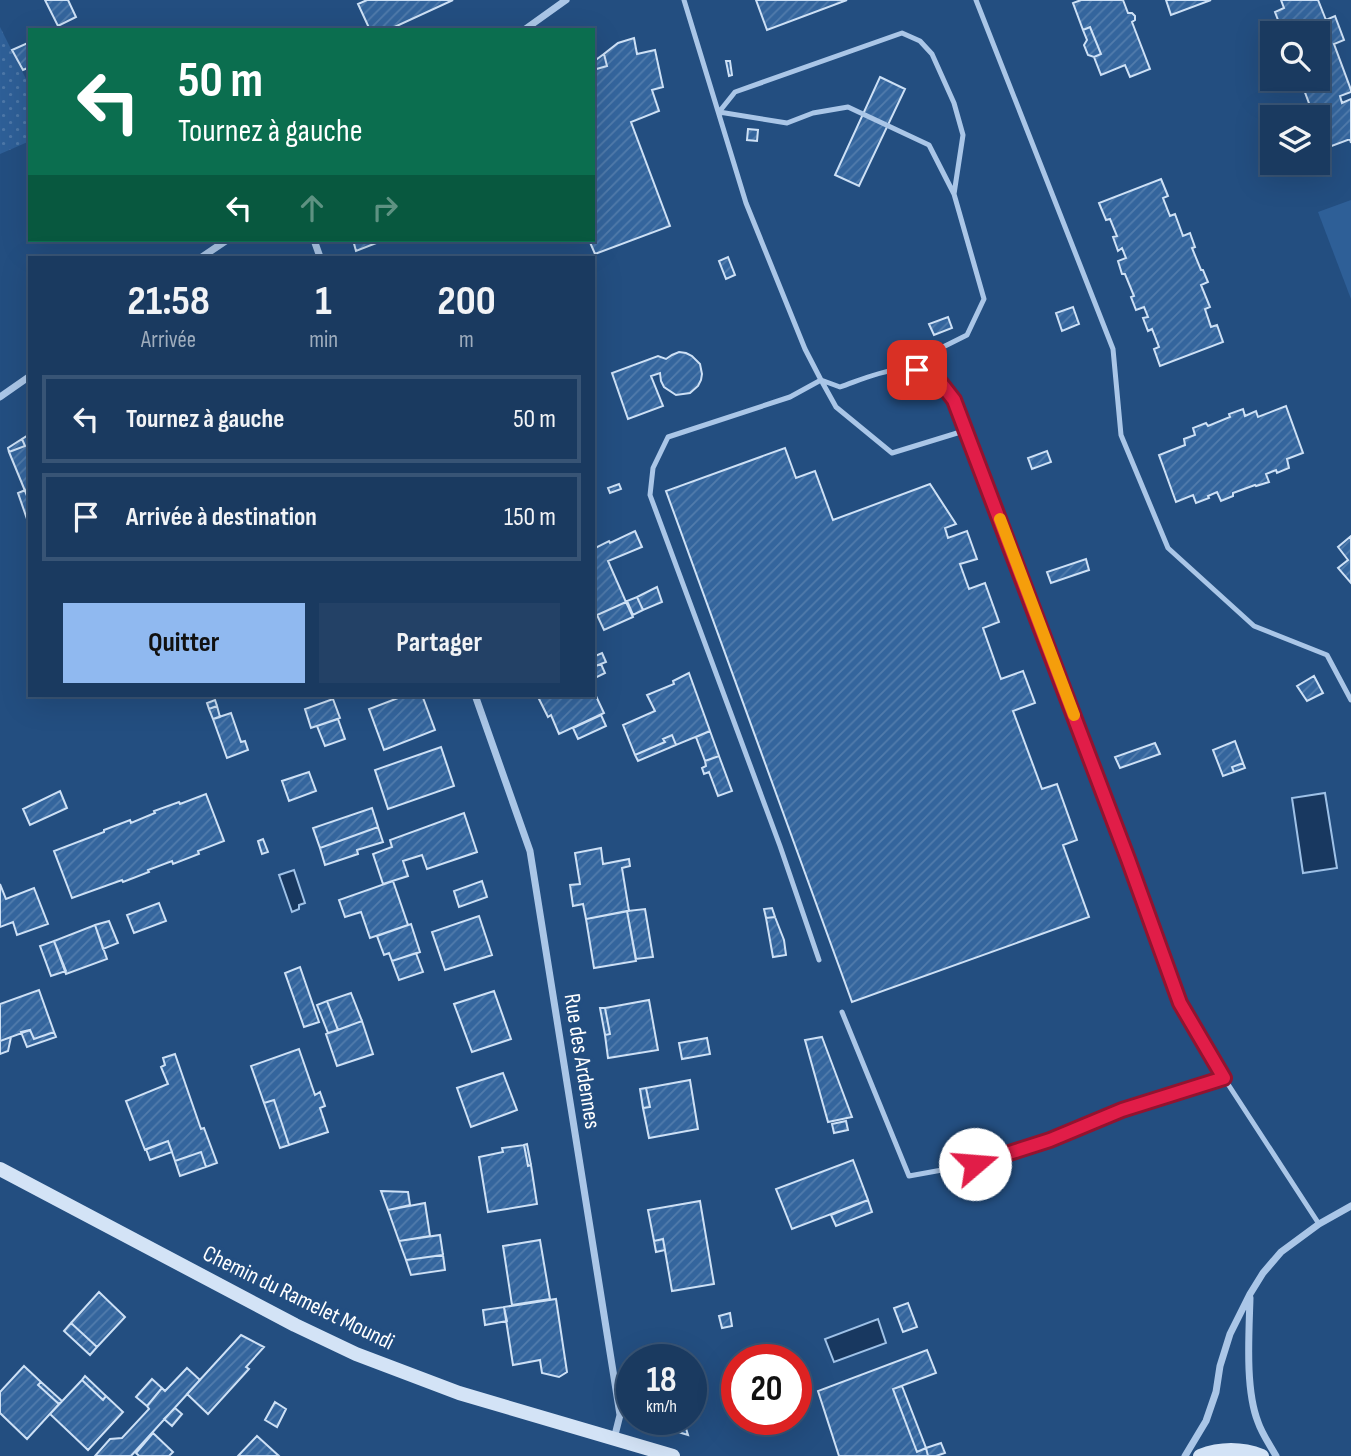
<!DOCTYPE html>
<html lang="fr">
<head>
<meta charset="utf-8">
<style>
	body { margin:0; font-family:"Sofia Sans Condensed",sans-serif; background:#234166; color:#f1f3f6; height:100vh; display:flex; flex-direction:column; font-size:26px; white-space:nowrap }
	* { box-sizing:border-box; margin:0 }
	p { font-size:23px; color:#9fadbd }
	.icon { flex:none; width:38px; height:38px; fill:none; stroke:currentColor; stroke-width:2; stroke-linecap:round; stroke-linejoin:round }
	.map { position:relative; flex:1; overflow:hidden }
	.side { position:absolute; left:28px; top:256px; width:567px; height:441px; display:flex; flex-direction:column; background:#1a3a60; border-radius:0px; box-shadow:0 7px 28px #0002,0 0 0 2px #385475 }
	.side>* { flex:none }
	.guide { position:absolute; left:28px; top:28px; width:567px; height:214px; border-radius:0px; box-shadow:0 7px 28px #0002,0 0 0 2px #385475; background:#0b6e4f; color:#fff; overflow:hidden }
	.controls { position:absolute; left:1260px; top:21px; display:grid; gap:14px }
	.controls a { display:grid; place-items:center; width:70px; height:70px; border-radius:0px; background:#1a3a60; box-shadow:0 7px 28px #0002,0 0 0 2px #385475; font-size:35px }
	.speed { position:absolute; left:616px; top:1344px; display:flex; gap:14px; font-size:35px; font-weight:700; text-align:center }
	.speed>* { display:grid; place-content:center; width:91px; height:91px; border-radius:50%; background:#1a3a60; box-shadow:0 7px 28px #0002,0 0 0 2px #385475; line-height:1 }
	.speed small { font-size:18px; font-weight:400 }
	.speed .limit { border:10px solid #d22; background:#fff; color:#111 }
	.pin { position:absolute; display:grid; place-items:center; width:60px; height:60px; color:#fff; margin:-30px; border-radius:14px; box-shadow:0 4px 10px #0006 }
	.me { position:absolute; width:77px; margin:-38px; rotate:72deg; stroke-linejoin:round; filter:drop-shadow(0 0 5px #0008) }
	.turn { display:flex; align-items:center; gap:24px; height:147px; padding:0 35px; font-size:32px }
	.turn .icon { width:91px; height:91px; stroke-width:2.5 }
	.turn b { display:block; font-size:49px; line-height:60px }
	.lanes { display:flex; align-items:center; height:66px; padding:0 35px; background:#0003; justify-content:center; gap:35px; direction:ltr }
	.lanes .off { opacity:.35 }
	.eta { display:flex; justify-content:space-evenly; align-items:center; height:119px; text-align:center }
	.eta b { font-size:42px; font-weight:700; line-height:49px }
	.button { display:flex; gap:14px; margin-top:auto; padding:14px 35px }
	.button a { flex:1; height:80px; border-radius:0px; background:#90b9f0; color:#111; font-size:28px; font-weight:700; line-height:80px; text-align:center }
	.button a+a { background:#234166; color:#f1f3f6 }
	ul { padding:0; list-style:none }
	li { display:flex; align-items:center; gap:21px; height:88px; margin:0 14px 10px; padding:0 21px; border:4px solid #385475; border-radius:0px }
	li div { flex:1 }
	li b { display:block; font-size:26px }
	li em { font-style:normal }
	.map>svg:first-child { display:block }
</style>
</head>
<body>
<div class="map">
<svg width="1351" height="1456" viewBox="0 0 1351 1456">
	<defs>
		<pattern id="grass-dots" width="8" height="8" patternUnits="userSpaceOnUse" patternTransform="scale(1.75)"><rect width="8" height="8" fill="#2e5f97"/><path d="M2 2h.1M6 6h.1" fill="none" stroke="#4d77a7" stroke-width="1.8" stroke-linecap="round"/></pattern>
		<pattern id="building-hatch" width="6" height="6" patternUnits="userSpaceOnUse" patternTransform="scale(1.75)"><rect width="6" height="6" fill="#34659d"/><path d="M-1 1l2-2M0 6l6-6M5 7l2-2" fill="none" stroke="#527cac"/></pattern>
	</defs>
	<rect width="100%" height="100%" fill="#234e80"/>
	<path fill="url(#grass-dots)" d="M0,27L30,87V141L0,154Z"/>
	<path fill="#2e5f97" d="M1351,200V299L1318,212Z"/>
	<path fill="#183860" stroke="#9ec1e7" stroke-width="2" d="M1325,793L1337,868L1303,873L1292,798Z
		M294,870L305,903L299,905V909L292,912L279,875Z
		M878,1319L886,1343L834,1362L825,1339Z"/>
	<path fill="url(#building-hatch)" stroke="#cde0f5" stroke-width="2" d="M45,0H68L76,17L58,26Z
		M367,0H453L388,30H370L358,4Z
		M756,0H847L767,30Z
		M1081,0H1123L1128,13H1132L1135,16V20L1132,22L1150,69L1130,77L1125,65L1101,75L1094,57L1101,54L1090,27L1083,30L1073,3Z
		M1166,0H1211L1171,15Z
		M1281,0H1318L1326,20L1335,16L1344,40L1334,44L1351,90V92L1340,96L1342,103L1351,99V143L1350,139L1321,150L1318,141V117H1309L1305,108L1310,106L1300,79H1318V33H1283L1275,12L1284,8Z
		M1090,27L1101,54L1094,57L1088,55L1084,45L1087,40L1083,30Z
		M634,38L637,54L655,50L663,87L652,90L659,111L631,122L670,226L595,254L589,240H593V70L607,66L604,54L618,43Z
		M30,42V67L23,70L12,50Z
		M604,54L607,66L593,70V62Z
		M726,61H730L732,75L729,76Z
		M880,77L905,89L859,186L835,175Z
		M748,129L758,130L757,141L747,140Z
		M1161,179L1168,196L1163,198L1170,216L1175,214L1183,236L1190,233L1195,247L1192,248L1201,270H1203L1208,282L1201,285L1210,307L1205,309L1211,327L1217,325L1223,342L1160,366L1154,349L1159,347L1152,329L1148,331L1143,318L1148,317L1144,307L1136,310L1131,297L1134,296L1125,274H1122L1118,261L1126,258L1122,248L1118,251L1113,237L1117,236L1110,219L1106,220L1099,203Z
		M353,240H384L356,251Z
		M728,257L735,275L726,279L719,261Z
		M1073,307L1079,324L1062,331L1056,313Z
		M948,317L952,328L934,335L929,324Z
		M679,352L686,353L692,356L700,364L702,374L701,380L698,386L690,393L676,395L664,387L661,381L660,373L651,376L663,406L628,419L612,373L658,356L666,359L672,355Z
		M1286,406L1303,453L1287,459L1289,468L1277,473L1276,470L1266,474L1269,482L1256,486L1255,485L1233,493V496L1221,501L1217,492L1208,496L1209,498L1196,503L1193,495L1176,502L1159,455L1185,445L1184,439L1195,435L1193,428L1206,423L1208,426L1230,417L1229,414L1243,409L1245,416L1256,411L1258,417Z
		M30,434V503L9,452L25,446L22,439Z
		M22,439L25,446L9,452L8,448Z
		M785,448L796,478L815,471L833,520L930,484L956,524L945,528L948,538L967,531L977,559L960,564L969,589L985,583L999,622L983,628L1001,679L1023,671L1035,703L1013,711L1042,789L1057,784L1077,840L1063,845L1089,917L852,1002L666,491Z
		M1047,451L1051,462L1032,469L1028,458Z
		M619,484L621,489L610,493L608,488Z
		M25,490L30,503V518L27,519L18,493Z
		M635,531L642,547L608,561L626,602L593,617V549L609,541L610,543Z
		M1351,536V583L1338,568L1348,560L1338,547Z
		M1086,559L1089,570L1051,583L1047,572Z
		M657,587L662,602L643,610L637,597Z
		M637,597L643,610L633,615L627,601Z
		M626,602L633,617L604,630L597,615Z
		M602,653L606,662L593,667V657Z
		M601,664L605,673L593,679V667Z
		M689,673L710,731L676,745L672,735L663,739L665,742L635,755L623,725L655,711L647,695L674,684L673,681Z
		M1314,676L1323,693L1307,701L1297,686Z
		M595,694L604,713L559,734L551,715L548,717L537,695L590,696Z
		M406,695H422L435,730L384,750L369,709Z
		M333,699L340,718L311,728L305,709Z
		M215,700L217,706L209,709L207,703Z
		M217,706L220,717L213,719L209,709Z
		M231,713L241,742L245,741L248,750L227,758L213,719Z
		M601,715L606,726L578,739L573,728Z
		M338,719L345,739L325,746L317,726Z
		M710,731L719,756L705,761L696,737Z
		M672,735L676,745L638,761L635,755L665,742L663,739Z
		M1235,741L1243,763L1232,767L1234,772L1223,776L1213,750Z
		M1155,743L1160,754L1120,768L1115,757Z
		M441,747L454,786L388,809L375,770Z
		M719,756L732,791L718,796L709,772L704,774L702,768L706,766L705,761Z
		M1243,763L1245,768L1234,772L1232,767Z
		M309,772L316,791L289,801L282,781Z
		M60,791L67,808L30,825L23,809Z
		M206,794L224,841L198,851L199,854L173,864L172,861L148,870L149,872L123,882L122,880L72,898L54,851L104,832V830L130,820L131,823L155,813L154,811L179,802L180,804Z
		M372,808L378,827L320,848L313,828Z
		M464,813L477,852L427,869L422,855L403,861L408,876L383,884L373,854L392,847L390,840Z
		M378,827L383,842L357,850L358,854L325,865L320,848Z
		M263,839L268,852L262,854L258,841Z
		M601,848L603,864L629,859L630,866L622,868L629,911L586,919L583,904L573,906L570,885L580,884L575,853Z
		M393,881L408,925L370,938L361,912L345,917L339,900Z
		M482,881L487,897L459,907L454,891Z
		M0,884L6,899L34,888L48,924L17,935L13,922L0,927Z
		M159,903L166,921L134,933L127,915Z
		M772,908L775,917L766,918L764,909Z
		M645,909L653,957L636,959L627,911Z
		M627,911L636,961L594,968L586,919Z
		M479,916L492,955L445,970L432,932Z
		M775,917L784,940L786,955L773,957L766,918Z
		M109,921L118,943L103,949L95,925Z
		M411,924L420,952L392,961L389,953L384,955L377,936Z
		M95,925L107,959L66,974L54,941Z
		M54,941L66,971L51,976L40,946Z
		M416,953L423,972L399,980L392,961Z
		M300,967L319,1022L304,1027L285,973Z
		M39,990L54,1032L34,1039L30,1030L0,1041V1004Z
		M494,991L511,1039L472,1052L454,1004Z
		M351,993L362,1021L338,1030L327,1001Z
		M649,1000L658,1050L608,1058L605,1035L610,1034L605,1008Z
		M327,1001L338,1030L328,1033L317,1005Z
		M600,1008H605L610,1034L605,1035Z
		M362,1021L373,1054L337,1066L326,1034Z
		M30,1030L34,1039L54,1032L56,1037L27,1047L21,1032Z
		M11,1037L8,1051L0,1054V1041Z
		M822,1037L852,1117L828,1122L805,1040Z
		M707,1038L710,1054L682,1059L679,1043Z
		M299,1049L315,1095L320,1092L325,1106L320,1108L328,1132L289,1145L274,1100L264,1103L251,1066Z
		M175,1054L201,1129L204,1128L217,1163L206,1167L201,1152L175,1161L168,1141L145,1150L126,1101L168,1084L161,1067L165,1065L163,1058Z
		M503,1073L517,1110L471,1127L457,1088Z
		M690,1080L698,1129L649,1138L643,1108L650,1107L646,1088Z
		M646,1088L650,1107L643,1108L640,1089Z
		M274,1100L289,1145L280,1148L264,1103Z
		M846,1121L848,1130L834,1133L832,1124Z
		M168,1141L172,1152L150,1160L146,1149Z
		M527,1144L531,1165L528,1166L524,1145Z
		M524,1145L528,1166L531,1165L537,1204L488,1212L479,1157L503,1152L502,1148Z
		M201,1152L206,1167L180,1176L175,1161Z
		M853,1160L868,1200L792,1229L776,1189Z
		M381,1191L408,1192L410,1205L388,1210Z
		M868,1200L872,1212L836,1226L831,1215Z
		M700,1201L714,1284L672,1291L663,1239L654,1241L648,1210Z
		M425,1203L430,1236L399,1241L388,1210Z
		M440,1235L443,1255L406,1260L399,1241Z
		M663,1239L665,1250L656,1252L654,1241Z
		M540,1240L550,1299L512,1305L503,1246Z
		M443,1255L445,1270L411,1275L406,1260Z
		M99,1292L125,1317L97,1347L71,1323Z
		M556,1299L567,1372L559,1377L542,1373L540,1360L513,1365L504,1307Z
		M908,1303L917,1327L903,1332L894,1308Z
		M504,1307L507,1321L485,1325L483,1310Z
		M730,1313L732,1326L722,1328L719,1316Z
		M71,1323L97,1347L90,1355L64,1331Z
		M241,1335L264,1347L246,1367L249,1369L208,1414L187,1394Z
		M927,1350L936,1373L893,1389L917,1452L926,1448L928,1456H839L818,1391Z
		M24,1366L41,1382L38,1385L59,1404L27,1439L0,1413V1392Z
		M187,1368L200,1380L131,1456H95L110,1439L122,1438L149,1409L147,1406L162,1388L165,1391Z
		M85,1376L106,1396L103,1400L82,1380Z
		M152,1379L162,1388L147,1406L136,1397Z
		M82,1380L103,1400L106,1396L123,1412L88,1450L50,1414Z
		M41,1382L62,1401L59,1404L38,1385Z
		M902,1386L926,1448L917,1452L893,1389Z
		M275,1402L286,1409L277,1427L265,1420Z
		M175,1408L182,1414L172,1426L164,1419Z
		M650,1419H683L688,1435L651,1424Z
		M153,1433L173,1452L169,1456H139L136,1453Z
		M257,1436L279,1456H238Z
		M941,1443L945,1453L936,1456H928L926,1448Z"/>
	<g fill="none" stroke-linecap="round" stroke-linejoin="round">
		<path stroke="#aac6e7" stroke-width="5" d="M684,0L746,203L805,349L821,380L840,387C872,376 910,356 940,382C945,387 950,394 954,400L1137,885L1179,1003L1224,1078L1319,1224
			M976,0L1113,349L1121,435L1168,548L1254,626L1327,655L1351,700
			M917,370L933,352L967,335L984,299L954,194L929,145L848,107L813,113L787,123L719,112L735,92L902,33L920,41L932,54L954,103L963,135L954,194
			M819,960L780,846L650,495L653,468L668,437L790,397L821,380L836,407L892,453L967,430
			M842,1012L909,1176L975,1164L1050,1140L1122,1110L1224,1078"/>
		<path stroke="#aac6e7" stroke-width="7" d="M524,30L566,0
			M314,240L320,257
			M202,257L227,240
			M0,397L30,376
			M475,695L530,851L620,1415L614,1439
			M1250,1298C1249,1334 1245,1389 1258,1422C1262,1434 1270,1445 1276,1456
			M1185,1456L1206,1421L1216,1392L1220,1366L1230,1334L1250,1294L1263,1273L1281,1252L1319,1224L1351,1206"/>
		<path stroke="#d3e3f6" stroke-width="14" d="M0,1169L295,1325L356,1354L459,1393L673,1456
			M1200,1456C1221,1448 1241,1448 1262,1456"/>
	</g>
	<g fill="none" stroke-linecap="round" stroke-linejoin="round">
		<g stroke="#92132f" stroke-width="18">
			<path id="route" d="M917,370L940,382L954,400L1128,859L1180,1003L1224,1078L1122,1110L1050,1140L975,1164"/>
		</g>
		<use href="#route" stroke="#e11d48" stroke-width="12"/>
		<path stroke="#f59e0b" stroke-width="12" d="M1000,519L1074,715"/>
	</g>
	<g text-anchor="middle" stroke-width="7" stroke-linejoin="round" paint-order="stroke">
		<g font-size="23" fill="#fff" stroke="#234e80">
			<text transform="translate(583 1061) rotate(81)" y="8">Rue des Ardennes</text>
			<text transform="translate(299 1297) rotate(26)" y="8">Chemin du Ramelet Moundi</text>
		</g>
	</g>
</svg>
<div class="controls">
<a><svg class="icon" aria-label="search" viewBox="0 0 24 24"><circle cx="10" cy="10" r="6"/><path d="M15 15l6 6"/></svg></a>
<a><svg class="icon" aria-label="layers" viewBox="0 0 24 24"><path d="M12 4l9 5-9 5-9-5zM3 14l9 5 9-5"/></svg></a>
</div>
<div class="speed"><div>18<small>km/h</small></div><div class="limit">20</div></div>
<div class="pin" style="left:917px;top:370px;background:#d93025"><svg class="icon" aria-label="arrive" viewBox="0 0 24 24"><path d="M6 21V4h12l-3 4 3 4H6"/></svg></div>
<svg class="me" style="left:975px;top:1164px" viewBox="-20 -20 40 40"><circle r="19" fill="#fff"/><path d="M0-13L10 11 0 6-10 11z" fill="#e11d48"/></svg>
<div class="guide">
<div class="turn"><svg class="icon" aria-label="left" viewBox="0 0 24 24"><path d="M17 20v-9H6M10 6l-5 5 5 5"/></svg><div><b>50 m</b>Tournez à gauche</div></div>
<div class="lanes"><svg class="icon" aria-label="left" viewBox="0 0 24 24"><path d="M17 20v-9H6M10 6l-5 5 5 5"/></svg><svg class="icon off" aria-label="ahead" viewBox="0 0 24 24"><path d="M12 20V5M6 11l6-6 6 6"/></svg><svg class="icon off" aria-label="right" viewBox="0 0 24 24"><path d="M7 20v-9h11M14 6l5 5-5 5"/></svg></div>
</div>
<section class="side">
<div class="eta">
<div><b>21:58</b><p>Arrivée</p></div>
<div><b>1</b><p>min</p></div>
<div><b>200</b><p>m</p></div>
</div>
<ul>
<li><svg class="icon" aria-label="left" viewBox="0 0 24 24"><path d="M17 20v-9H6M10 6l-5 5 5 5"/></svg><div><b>Tournez à gauche</b></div><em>50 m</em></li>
<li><svg class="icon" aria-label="arrive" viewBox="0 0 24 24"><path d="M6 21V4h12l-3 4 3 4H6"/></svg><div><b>Arrivée à destination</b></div><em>150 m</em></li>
</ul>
<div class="button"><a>Quitter</a><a>Partager</a></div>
</section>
</div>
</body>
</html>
